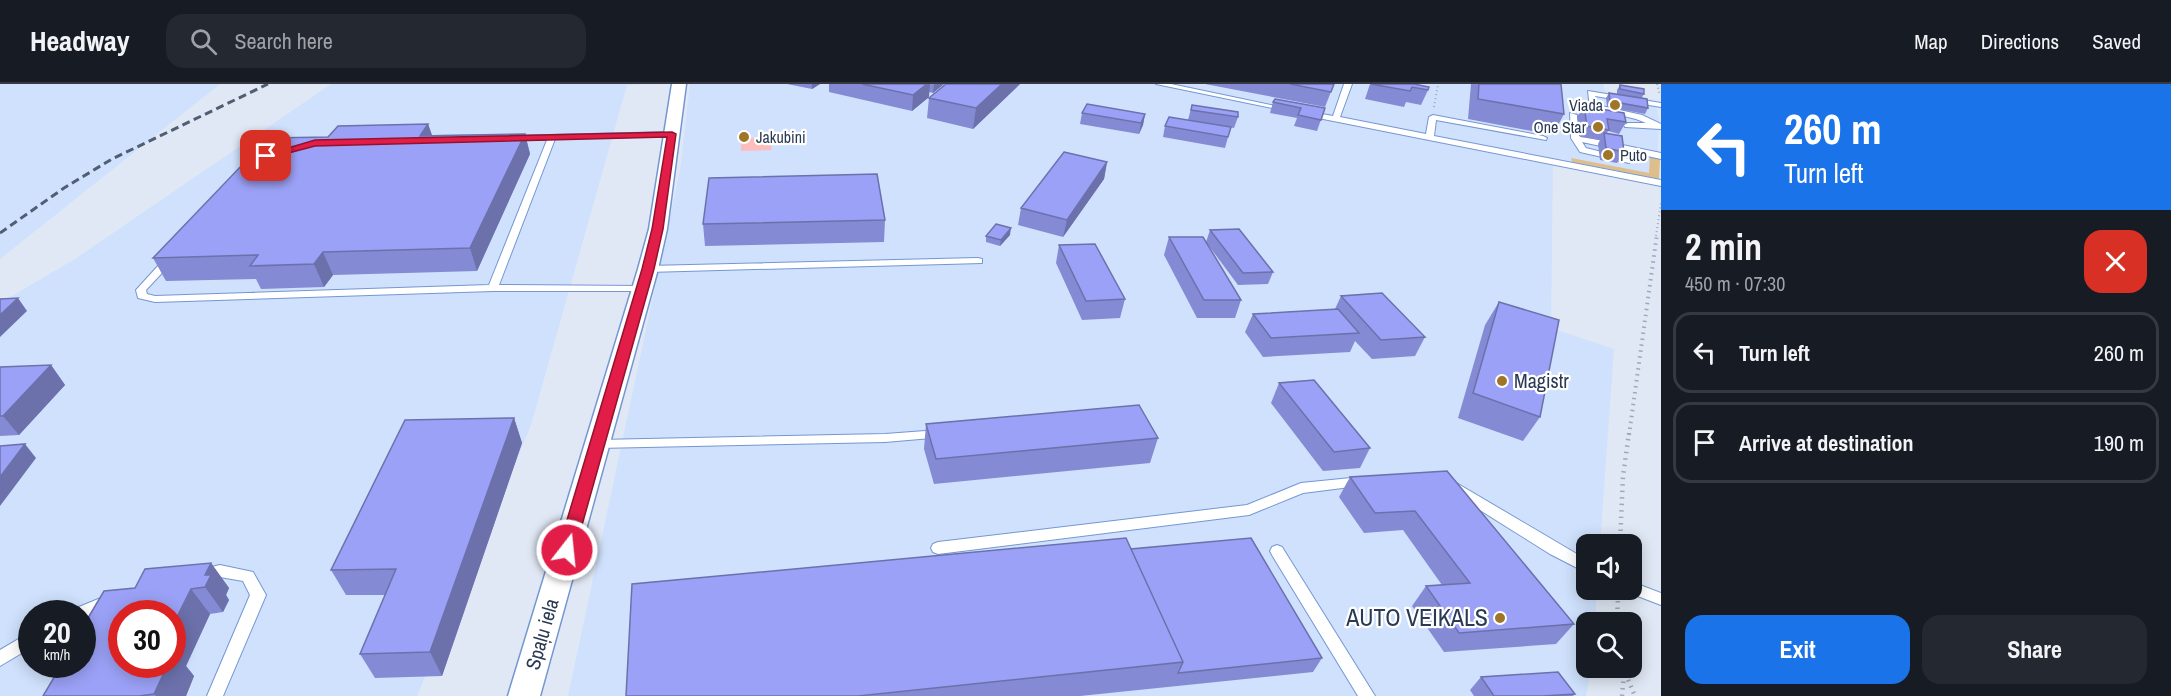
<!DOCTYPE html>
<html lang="en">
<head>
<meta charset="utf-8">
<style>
	body { margin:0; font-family:"Archivo Narrow",sans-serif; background:#242831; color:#f1f3f6; height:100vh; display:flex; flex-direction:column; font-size:22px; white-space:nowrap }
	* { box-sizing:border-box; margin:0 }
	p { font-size:20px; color:#9ea1a6 }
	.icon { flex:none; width:33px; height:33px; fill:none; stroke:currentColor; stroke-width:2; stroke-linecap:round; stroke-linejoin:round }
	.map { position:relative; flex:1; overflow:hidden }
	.panel { display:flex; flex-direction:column; background:#171b24; width:510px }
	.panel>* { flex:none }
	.top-card { background:#1a73e8; color:#fff; overflow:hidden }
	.buttons { position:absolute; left:1576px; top:450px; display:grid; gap:12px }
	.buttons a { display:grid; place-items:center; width:66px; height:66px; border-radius:12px; background:#171b24; box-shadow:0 3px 15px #0003; font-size:30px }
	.speed { position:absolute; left:18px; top:516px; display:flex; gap:12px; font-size:30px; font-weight:700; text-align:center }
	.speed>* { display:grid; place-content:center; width:78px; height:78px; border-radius:50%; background:#171b24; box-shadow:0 3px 15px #0003; line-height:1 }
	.speed small { font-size:15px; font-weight:400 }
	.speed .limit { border:9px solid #d22; background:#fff; color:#111 }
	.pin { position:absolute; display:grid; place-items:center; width:51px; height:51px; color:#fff; margin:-26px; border-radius:12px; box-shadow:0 3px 9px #0006 }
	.me { position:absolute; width:66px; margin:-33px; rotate:16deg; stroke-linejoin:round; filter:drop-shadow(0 0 4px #0008) }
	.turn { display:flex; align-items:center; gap:21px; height:126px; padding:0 24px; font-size:27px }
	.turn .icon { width:78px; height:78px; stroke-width:2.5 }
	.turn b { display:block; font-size:42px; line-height:51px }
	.round { display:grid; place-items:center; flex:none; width:63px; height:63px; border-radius:18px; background:#242831 }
	.headline { display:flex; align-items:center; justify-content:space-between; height:102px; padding:0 24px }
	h1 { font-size:36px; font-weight:700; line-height:45px }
	.action { display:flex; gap:12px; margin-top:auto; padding:12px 24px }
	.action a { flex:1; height:69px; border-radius:18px; background:#1a73e8; color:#fff; font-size:24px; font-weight:700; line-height:69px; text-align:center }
	.action a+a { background:#242831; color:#f1f3f6 }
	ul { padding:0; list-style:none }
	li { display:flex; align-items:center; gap:18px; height:81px; margin:0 12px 9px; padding:0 12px; border:3px solid #363941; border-radius:18px }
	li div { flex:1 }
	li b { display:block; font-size:22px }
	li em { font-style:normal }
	header { display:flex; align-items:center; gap:36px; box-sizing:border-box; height:84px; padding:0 30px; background:#171b24; border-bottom:2px solid #363941 }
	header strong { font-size:28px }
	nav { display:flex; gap:33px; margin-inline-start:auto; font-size:21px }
	.search { width:420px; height:54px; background:#242831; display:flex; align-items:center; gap:15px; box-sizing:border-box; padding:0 21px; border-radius:18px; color:#9ea1a6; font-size:22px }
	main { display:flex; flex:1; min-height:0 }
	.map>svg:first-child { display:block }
</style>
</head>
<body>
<header>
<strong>Headway</strong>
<div class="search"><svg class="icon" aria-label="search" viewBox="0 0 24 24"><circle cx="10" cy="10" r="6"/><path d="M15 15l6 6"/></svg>Search here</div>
<nav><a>Map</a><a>Directions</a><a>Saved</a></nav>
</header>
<main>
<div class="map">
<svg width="1661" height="612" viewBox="0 0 1661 612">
	<rect width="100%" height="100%" fill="#e0e8f5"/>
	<path fill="#cfe1fc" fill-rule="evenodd" d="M0,0H220L0,175Z
		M331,0H641L627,1L531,341L417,612H0V219L75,175ZM32,530H82V580H32ZM122,530H172V580H122Z
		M690,0H1603L1605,7L1655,16L1659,35L1657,92L1571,75L1572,78L1553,75L1551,244L1614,265L1600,460H1587V506H1597L1595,538H1587V584H1591L1586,612H568L680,86Z"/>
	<path fill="#debe8a" d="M1650,72L1660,75L1659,95L1572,78L1571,74L1649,89Z"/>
	<path fill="#fdbdbc" d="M769,53L772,66L741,67V55Z"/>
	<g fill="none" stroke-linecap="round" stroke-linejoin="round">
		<g stroke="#7497d2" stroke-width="2">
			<path id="lane" d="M1156,0H1171L1290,25L1286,27Z
				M1344,0H1352L1340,33L1426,50L1429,33L1433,31L1543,52L1547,54L1546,56L1436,36L1434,52L1661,96V102L1303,31L1302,29L1306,27L1333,32Z
				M1588,7L1661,19V23L1595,12L1597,21L1642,31L1661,40V45L1625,43L1624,41L1628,39H1646L1636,35L1590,24Z
				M1570,29L1577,31L1579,52L1661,69V75L1582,58L1586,64L1633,76L1629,79L1580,68L1571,54Z
				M672,48H675V52L555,55L499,201L642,202L646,203L647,205L646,207H493L155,218L138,214L136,206L167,172L171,171L176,174L146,206L147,210L155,212L489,201L547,56H508V52Z
				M978,174L982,175V179L648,188L643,185L648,182Z
				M939,346L945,350L943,353L885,358L598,364L593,363L592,360L593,357L598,356L885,350Z
				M1361,393L1366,395L1368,398L1366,401L1303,409L1249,431L938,470L933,468L931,464L933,460L938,458L1247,421L1301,399Z
				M1453,397L1587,476V489L1550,470L1448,406L1446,402L1448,398Z
				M1277,461L1282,463L1375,612H1358L1272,471L1270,467L1272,463Z
				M220,481L253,488L266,511L223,612H207L250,511L243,497L220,493L203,496L198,494L196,490L198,486Z
				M1632,498L1661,509V521L1627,508L1625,506H1632Z
				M108,511L113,513L116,517L113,521L82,535V530H72L74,525Z
				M32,547V563L0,582V566Z"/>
		</g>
		<g stroke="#7497d2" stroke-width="3">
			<path id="street" d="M672,0H686L667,145L658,185L540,612H508L638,185L649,145Z"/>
		</g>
		<path stroke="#9ea9ba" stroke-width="2" stroke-dasharray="1 3" stroke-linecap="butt" d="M1657,0L1660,11
			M1434,23L1438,0
			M1656,152L1661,119"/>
		<path stroke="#9ea9ba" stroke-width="4" stroke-dasharray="1.5 4.5" stroke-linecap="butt" d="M1629,351L1657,150"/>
		<path stroke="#9ea9ba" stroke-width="4.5" stroke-dasharray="1.5 5" stroke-linecap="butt" d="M1620,460L1623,392L1629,349
			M1617,538L1618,512
			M1623,584L1635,612
			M1622,612L1624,589"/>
		<use href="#lane" fill="#fff" fill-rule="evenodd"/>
		<use href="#street" fill="#fff" fill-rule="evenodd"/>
		<path stroke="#505e74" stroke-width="3" stroke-dasharray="8 4.5" stroke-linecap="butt" d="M0,149L64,104L112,75L268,0"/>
	</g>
	<path fill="#858ad4" d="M787,0H820L812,5Z
		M829,0H944L933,9L929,8V13L912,27L829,8Z
		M1020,0L973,45L927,34L929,14Z
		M1205,0H1334L1325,23Z
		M1370,0H1414L1428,6L1421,21L1406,18L1404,23L1365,15Z
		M1471,0H1561L1564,30L1553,51L1468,35Z
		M1620,1L1644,10L1641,15L1648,24L1645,30L1607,23L1606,14L1609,9L1617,10V6Z
		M1273,18L1325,24L1317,47L1294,42L1297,34L1270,29Z
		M1192,21L1238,33L1234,44L1229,43L1228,53L1225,64L1163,53L1165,42L1188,36Z
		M1584,22L1626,38L1619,50L1608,47L1607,49L1624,68L1617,79L1600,76L1598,60L1600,56L1580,53L1577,33Z
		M1082,29L1145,30L1143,41L1139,50L1080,40Z
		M428,40L432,51L525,50L530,70L477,187L333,191L324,203L261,205L256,195L166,197L153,174L328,53Z
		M1107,78L1104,95L1063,153L1018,141L1021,124Z
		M885,136L884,158L705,162L703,140Z
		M1210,146L1273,188L1268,200L1238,201L1206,158Z
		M1010,151L1000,162L986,158V152Z
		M1169,153L1241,216L1235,234H1197L1164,171Z
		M1059,161L1125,215L1120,234L1082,236L1056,179Z
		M1341,212L1425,253L1415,272L1372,275L1355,257L1350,268L1263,273L1245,248L1253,230L1335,225Z
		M1499,218L1540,333L1523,357L1458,334L1485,241Z
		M51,281L65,301L19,351L0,352V283Z
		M1279,299L1370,364L1360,384L1323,387L1271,319Z
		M514,334L522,359L442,592L375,594L360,570L385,511H346L331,486Z
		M926,340L1158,354L1150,379L934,400L924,365Z
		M1447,387L1574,540L1556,560L1444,568L1412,522L1426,502L1442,501L1403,446L1364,449L1339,413L1350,393Z
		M1131,465L1322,574L1313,588L1080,612H626Z
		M211,479L229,504L226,511L229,516L223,528L210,530L186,582L194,592L186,612H43L135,504Z
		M1481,593L1575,610L1573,612H1474L1470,606Z"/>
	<path fill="#6c71ac" d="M812,0H820L812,5Z
		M927,0H930L929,13L912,27L913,11Z
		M934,0H944L933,9Z
		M1002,0H1020L973,45L976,24Z
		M1145,30L1143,41L1139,50L1141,39Z
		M428,40L435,60L420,52Z
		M525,50L530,70L477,187L470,164Z
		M1107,78L1104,95L1063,153L1067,136Z
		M1011,144L1010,151L1000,162L1001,156Z
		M323,168L333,191L324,203L314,180Z
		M18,214L27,227L0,253V231Z
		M51,281L65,301L19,351L3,332Z
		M514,334L522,359L442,592L430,568Z
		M25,360L36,374L0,422V393Z
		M211,479L229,504L226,511L229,516L223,528L205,503V491Z
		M191,505L210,530L186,582L194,592L186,612H156L154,610L168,580H172V543Z"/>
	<path fill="#9ba1f6" stroke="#6c71ac" stroke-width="1.5" d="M862,0H927L913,11Z
		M946,0H1002L976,24L929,14Z
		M1290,0H1334L1331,8Z
		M1371,0H1414L1429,3L1428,6L1412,3L1410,7Z
		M1479,0H1561L1564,30L1478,15Z
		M1620,1L1644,5V10L1620,5Z
		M1609,9L1647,15L1648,24L1610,17Z
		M1275,15L1325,24L1321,36L1298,31L1301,24L1273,18Z
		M1087,20L1145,30L1141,39L1082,29Z
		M1192,21L1238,28V33L1191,26Z
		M1584,22L1624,29L1626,38L1607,35L1609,46L1587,42Z
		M1169,33L1231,43L1228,53L1165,42Z
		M428,40L420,52L525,50L470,164L323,168L314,180L250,182L258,171L153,174L268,54L328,53L338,42Z
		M1604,49L1622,52L1624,68L1606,64Z
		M1064,68L1107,78L1067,136L1021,124Z
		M877,90L885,136L703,140L709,94Z
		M996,140L1011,144L1001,156L986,152Z
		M1239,145L1273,188L1243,189L1210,146Z
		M1169,153H1203L1241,216H1204Z
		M1095,160L1125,215L1086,217L1059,161Z
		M1382,209L1425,253L1381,256L1341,212Z
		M18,214L0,231V215Z
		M1499,218L1559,236L1540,333L1473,309Z
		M1338,225L1359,249L1271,254L1253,230Z
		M51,281L3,332H0V283Z
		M1314,296L1370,364L1334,368L1279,299Z
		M1139,321L1158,354L936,375L926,340Z
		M514,334L430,568L360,570L396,485L331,486L405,336Z
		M25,360L0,393V362Z
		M1447,387L1574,540L1459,549L1426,502L1470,499L1415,427L1375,429L1350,393Z
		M1126,454L1183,578L858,612H626L632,500Z
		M1251,454L1322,574L1178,589L1183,578L1131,465Z
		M211,479L205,491H211L205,503L191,505L172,543V530H122V580H168L154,610L139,612H43L62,580H82V544L104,507L135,504L145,485Z
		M1558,588L1575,610L1543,612H1494L1481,593Z"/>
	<path fill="#e11d48" stroke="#92132f" stroke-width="1.5" d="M672,48L676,50L663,145L654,185L575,466L573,470L567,472L561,470L558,466L642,185L652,145L667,53L315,62L266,75L261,72L315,56Z"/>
	<g fill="#9f7625" stroke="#fff" stroke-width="2">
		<circle cx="1615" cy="21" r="6"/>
		<circle cx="1598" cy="43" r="6"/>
		<circle cx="744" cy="53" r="6"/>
		<circle cx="1608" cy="71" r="6"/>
		<circle cx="1502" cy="297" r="6"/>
		<circle cx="1500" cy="534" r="6"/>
	</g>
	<g text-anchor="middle" stroke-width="4.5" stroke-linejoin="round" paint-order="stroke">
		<g font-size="16" fill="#2b3a53" stroke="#fff" text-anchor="end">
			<text x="1603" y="27">Viada</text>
			<text x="1586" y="49">One Star</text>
			<text x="756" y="59" text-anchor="start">Jakubini</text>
			<text x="1620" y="77" text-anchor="start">Puto</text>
		</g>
		<g font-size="20" fill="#2b3a53" stroke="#fff" text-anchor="start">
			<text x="1514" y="304">Magistr</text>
		</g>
		<g font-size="20" fill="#2b3a53" stroke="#fff">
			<text transform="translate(542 550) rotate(-74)" y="7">Spaļu iela</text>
		</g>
		<g font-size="24" fill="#2b3a53" stroke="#fff" text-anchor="end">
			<text x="1488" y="542">AUTO VEIKALS</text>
		</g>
	</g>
</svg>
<div class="buttons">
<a><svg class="icon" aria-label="sound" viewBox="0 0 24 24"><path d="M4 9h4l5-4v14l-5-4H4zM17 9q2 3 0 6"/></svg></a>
<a><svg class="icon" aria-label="search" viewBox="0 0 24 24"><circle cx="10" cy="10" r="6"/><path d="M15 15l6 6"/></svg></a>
</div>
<div class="speed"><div>20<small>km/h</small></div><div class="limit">30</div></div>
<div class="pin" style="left:266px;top:72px;background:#d93025"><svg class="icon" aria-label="arrive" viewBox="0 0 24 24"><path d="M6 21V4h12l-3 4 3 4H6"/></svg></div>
<svg class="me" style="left:567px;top:466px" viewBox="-20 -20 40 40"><circle r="17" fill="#e11d48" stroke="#fff" stroke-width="3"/><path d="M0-11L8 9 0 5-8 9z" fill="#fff"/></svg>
</div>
<section class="panel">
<div class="top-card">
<div class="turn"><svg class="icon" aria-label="left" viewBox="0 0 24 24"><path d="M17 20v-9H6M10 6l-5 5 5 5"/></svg><div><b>260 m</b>Turn left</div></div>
</div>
<div class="headline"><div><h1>2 min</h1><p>450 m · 07:30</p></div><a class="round" style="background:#d93025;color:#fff"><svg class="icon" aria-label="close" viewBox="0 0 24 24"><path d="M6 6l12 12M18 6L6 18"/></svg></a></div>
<ul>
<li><svg class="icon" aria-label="left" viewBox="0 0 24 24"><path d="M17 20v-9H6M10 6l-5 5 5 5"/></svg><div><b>Turn left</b></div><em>260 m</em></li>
<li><svg class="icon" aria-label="arrive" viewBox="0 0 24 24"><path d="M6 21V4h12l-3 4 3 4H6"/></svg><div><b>Arrive at destination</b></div><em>190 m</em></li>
</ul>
<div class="action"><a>Exit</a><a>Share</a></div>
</section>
</main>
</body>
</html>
